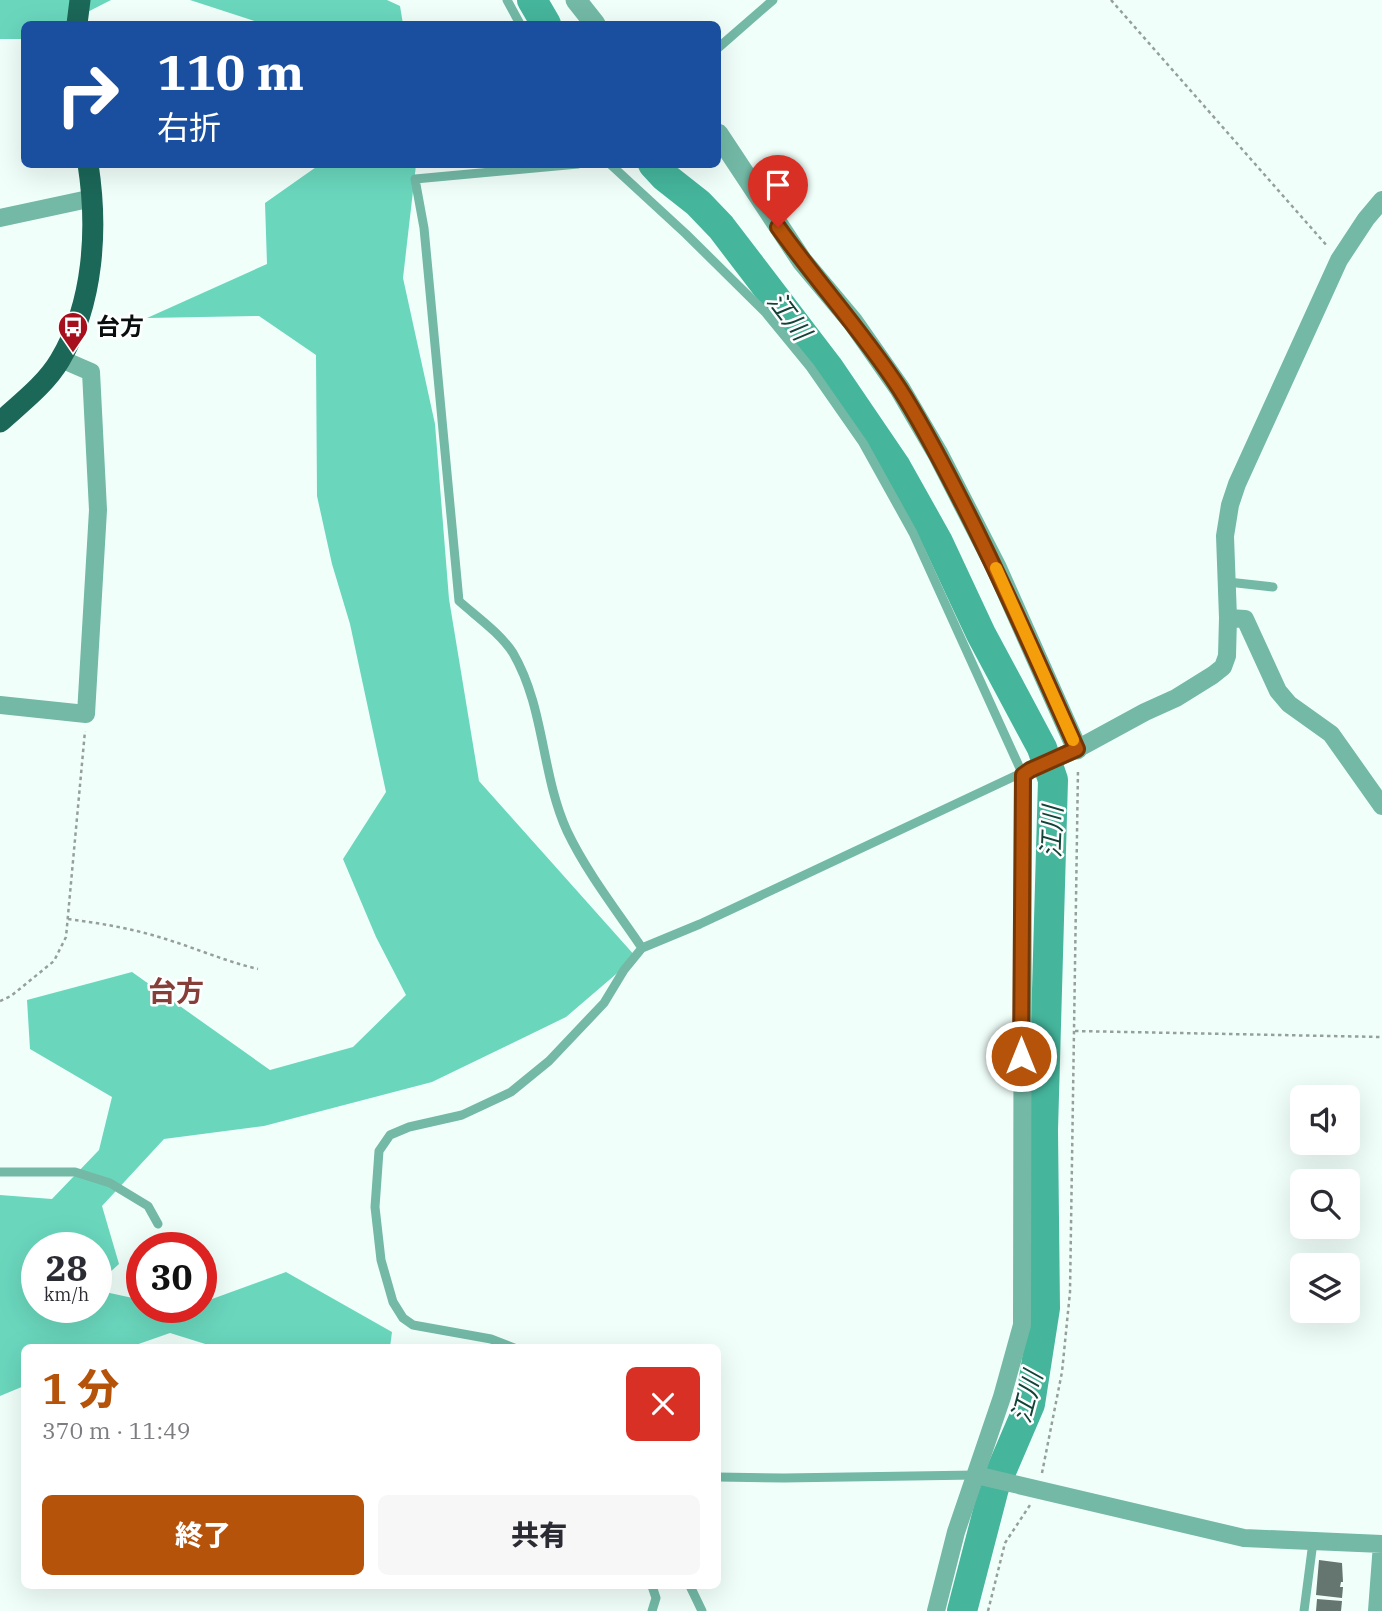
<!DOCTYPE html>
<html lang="ja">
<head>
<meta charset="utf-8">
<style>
	body { margin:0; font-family:"IBM Plex Serif","Noto Sans JP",serif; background:#f7f7f7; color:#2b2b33; height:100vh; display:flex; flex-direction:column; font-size:26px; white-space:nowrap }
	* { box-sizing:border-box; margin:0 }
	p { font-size:23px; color:#7c7c81 }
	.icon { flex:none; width:38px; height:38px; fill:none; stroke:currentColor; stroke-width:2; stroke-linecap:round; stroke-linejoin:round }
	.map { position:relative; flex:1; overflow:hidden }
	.side { position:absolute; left:21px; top:1344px; width:700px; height:245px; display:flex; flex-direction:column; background:#fff; border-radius:10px; box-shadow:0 7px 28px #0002 }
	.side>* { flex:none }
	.banner { position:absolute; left:21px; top:21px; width:700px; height:147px; border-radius:10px; box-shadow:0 7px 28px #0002; background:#1a4fa0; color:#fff; overflow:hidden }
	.controls { position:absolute; left:1290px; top:1085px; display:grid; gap:14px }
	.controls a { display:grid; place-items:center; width:70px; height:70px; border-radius:10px; background:#fff; box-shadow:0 7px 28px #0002; font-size:35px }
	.speed { position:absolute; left:21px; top:1232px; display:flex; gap:14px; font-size:35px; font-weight:700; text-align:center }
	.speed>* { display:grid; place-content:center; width:91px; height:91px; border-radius:50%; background:#fff; box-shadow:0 7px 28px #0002; line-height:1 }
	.speed small { font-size:18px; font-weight:400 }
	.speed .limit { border:10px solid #d22; background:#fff; color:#111 }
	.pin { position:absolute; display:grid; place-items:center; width:60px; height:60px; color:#fff; margin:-72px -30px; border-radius:50% 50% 50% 0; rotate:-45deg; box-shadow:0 0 7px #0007 }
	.pin .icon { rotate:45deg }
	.me { position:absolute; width:77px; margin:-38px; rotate:0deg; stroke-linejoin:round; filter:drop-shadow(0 0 5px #0008) }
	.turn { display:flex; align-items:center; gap:24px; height:147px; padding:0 21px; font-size:32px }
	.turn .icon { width:91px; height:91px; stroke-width:2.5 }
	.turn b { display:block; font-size:49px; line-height:60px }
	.round { display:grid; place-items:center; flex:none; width:74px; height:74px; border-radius:10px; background:#f7f7f7 }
	.overview { display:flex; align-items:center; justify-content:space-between; height:119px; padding:0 21px }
	h1 { font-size:42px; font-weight:800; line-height:52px; color:#b45309 }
	.cta { display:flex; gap:14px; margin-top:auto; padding:14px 21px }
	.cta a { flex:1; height:80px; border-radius:10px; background:#b45309; color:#fff; font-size:28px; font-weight:800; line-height:80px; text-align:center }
	.cta a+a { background:#f7f7f7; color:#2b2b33 }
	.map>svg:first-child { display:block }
</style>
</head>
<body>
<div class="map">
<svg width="1382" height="1611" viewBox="0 0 1382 1611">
	<rect width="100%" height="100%" fill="#f1fffa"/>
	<path fill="#6ad7bd" d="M0,0H111L64,24H24V39H0Z
		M190,0H387L400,6L403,24H264Z
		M319,165H416L403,278L435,424L449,599L479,781L636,957L566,1017L432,1082L264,1126L164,1139L102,1206L119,1264L96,1285V1248H37V1307H96V1290L142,1300V1307H201V1303L286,1272L392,1332L390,1347H215L170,1333L130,1347L24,1348V1386L0,1396V1195L52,1199L99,1150L112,1097L30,1049L27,1000L132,972L270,1070L353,1047L406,995L376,937L343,859L386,792L350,624L332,564L317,496L316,355L259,316L147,318L267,264L265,203Z"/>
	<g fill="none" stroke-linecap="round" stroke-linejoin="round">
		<path stroke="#45b59c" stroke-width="30" d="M532,0L546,24
			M653,164L665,177L698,203L721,227L828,367L896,467L938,542L981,634L1042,748L1053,780L1043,1130L1045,1308L1030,1404L994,1488L962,1611"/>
	</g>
	<path fill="#657570" d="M1319,1560L1342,1563L1343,1582H1341L1340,1587H1343L1342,1598L1316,1595Z
		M1317,1599L1342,1601L1341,1611H1316Z"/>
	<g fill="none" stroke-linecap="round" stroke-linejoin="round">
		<path stroke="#95a09d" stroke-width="2.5" stroke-dasharray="3.5 3.5" stroke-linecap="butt" d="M1111,0L1328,247
			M68,919C99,923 129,928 159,937C193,947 224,961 258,969
			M0,1001L11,996L54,961L66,937L85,731
			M1075,1031L1382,1037
			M1042,1473L1062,1372L1070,1292L1078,769
			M988,1611L1005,1543L1030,1505"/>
		<path stroke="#73b9a6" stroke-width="9" d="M507,0L520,24
			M718,48L773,0
			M610,164L686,234L765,312L810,367L863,443L913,533L1023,775L1015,776L700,924L642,948
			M1228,582L1273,587
			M0,1172H75L110,1183L148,1206L158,1224
			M514,1348L491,1339L413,1325L403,1318L393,1302L381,1260L375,1207L379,1151L390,1135L409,1127L462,1115L511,1092L549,1061L604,1003L624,970L642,948C617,911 587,873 567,831C541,774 545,708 513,653C500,633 477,617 459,601L424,228L415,179L578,164
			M718,1477L784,1478L976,1475
			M652,1586L656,1598L652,1611
			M690,1586L702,1611
			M1304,1611L1313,1542"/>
		<path stroke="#73b9a6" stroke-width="18" d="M0,218L93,198
			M1228,618L1245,619L1278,691L1289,704L1331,734L1382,806
			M0,705L86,714L98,510L91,372L61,359
			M976,1475L1244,1538L1382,1544
			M936,1611L956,1532L1002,1397L1022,1325L1023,775L1030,770L1077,749L1145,712L1176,698L1213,675L1223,667L1227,656L1228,618L1225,536L1230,505L1237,484L1339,260L1366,219L1382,200
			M1377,1611L1382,1544"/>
		<path stroke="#73b9a6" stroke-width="21" d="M576,0L595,24
			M718,134L802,261L853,322L900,389L938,454L996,567L1077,749"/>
		<path stroke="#1b6758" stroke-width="21" d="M77,24L80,0
			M0,422C21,403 46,384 60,360C94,303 98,228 88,164"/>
	</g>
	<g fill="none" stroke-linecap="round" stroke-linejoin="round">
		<g stroke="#753606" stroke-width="18">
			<path id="route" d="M778,227C817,282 862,331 899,388C923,425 943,465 963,504C1004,584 1040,667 1077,749L1030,770L1023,775L1021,1056"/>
		</g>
		<use href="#route" stroke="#b45309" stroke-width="12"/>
		<path stroke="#f59e0b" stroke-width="12" d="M996,568L1073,740"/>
	</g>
	<defs>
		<g id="bus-pin" transform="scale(1.575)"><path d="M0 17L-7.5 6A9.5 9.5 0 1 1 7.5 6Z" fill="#a60f1c" stroke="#fff"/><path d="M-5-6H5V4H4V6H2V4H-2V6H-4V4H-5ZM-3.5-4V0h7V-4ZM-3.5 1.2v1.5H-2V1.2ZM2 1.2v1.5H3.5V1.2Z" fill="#fff"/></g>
	</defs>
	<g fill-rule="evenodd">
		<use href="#bus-pin" x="73" y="327"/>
	</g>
	<g text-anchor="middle" stroke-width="5" stroke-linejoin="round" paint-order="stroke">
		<g font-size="24" font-weight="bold" fill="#090f0e" stroke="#fff" text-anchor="start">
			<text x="96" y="335">台方</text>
		</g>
		<g font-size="26" font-style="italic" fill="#124339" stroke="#fff">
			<text transform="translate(789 316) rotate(53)" y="9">江川</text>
			<text transform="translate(1052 832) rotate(-88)" y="9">江川</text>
			<text transform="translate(1027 1397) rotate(-75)" y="9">江川</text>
		</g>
		<g font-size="28" font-weight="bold" fill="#863e39" stroke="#fff">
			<text x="176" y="1001">台方</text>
		</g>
	</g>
</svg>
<div class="controls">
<a><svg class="icon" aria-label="sound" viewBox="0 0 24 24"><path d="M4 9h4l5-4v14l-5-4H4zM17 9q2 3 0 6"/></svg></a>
<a><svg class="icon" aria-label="search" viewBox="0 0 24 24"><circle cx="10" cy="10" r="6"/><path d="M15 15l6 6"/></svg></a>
<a><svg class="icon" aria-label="layers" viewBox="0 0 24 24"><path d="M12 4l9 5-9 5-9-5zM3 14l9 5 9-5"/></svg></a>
</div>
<div class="speed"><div>28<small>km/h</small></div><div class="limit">30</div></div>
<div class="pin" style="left:778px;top:227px;background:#d93025"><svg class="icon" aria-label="arrive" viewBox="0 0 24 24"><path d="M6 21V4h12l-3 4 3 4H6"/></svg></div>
<svg class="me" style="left:1021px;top:1056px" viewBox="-20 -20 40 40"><circle r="17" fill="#b45309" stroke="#fff" stroke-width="3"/><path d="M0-11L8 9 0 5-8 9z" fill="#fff"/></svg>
<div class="banner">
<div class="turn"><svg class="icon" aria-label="right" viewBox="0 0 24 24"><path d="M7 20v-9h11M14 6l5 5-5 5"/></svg><div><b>110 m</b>右折</div></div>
</div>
<section class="side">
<div class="overview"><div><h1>1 分</h1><p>370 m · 11:49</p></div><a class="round" style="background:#d93025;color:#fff"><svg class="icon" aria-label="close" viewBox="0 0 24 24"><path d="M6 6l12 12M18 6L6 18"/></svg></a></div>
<div class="cta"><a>終了</a><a>共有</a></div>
</section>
</div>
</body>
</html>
